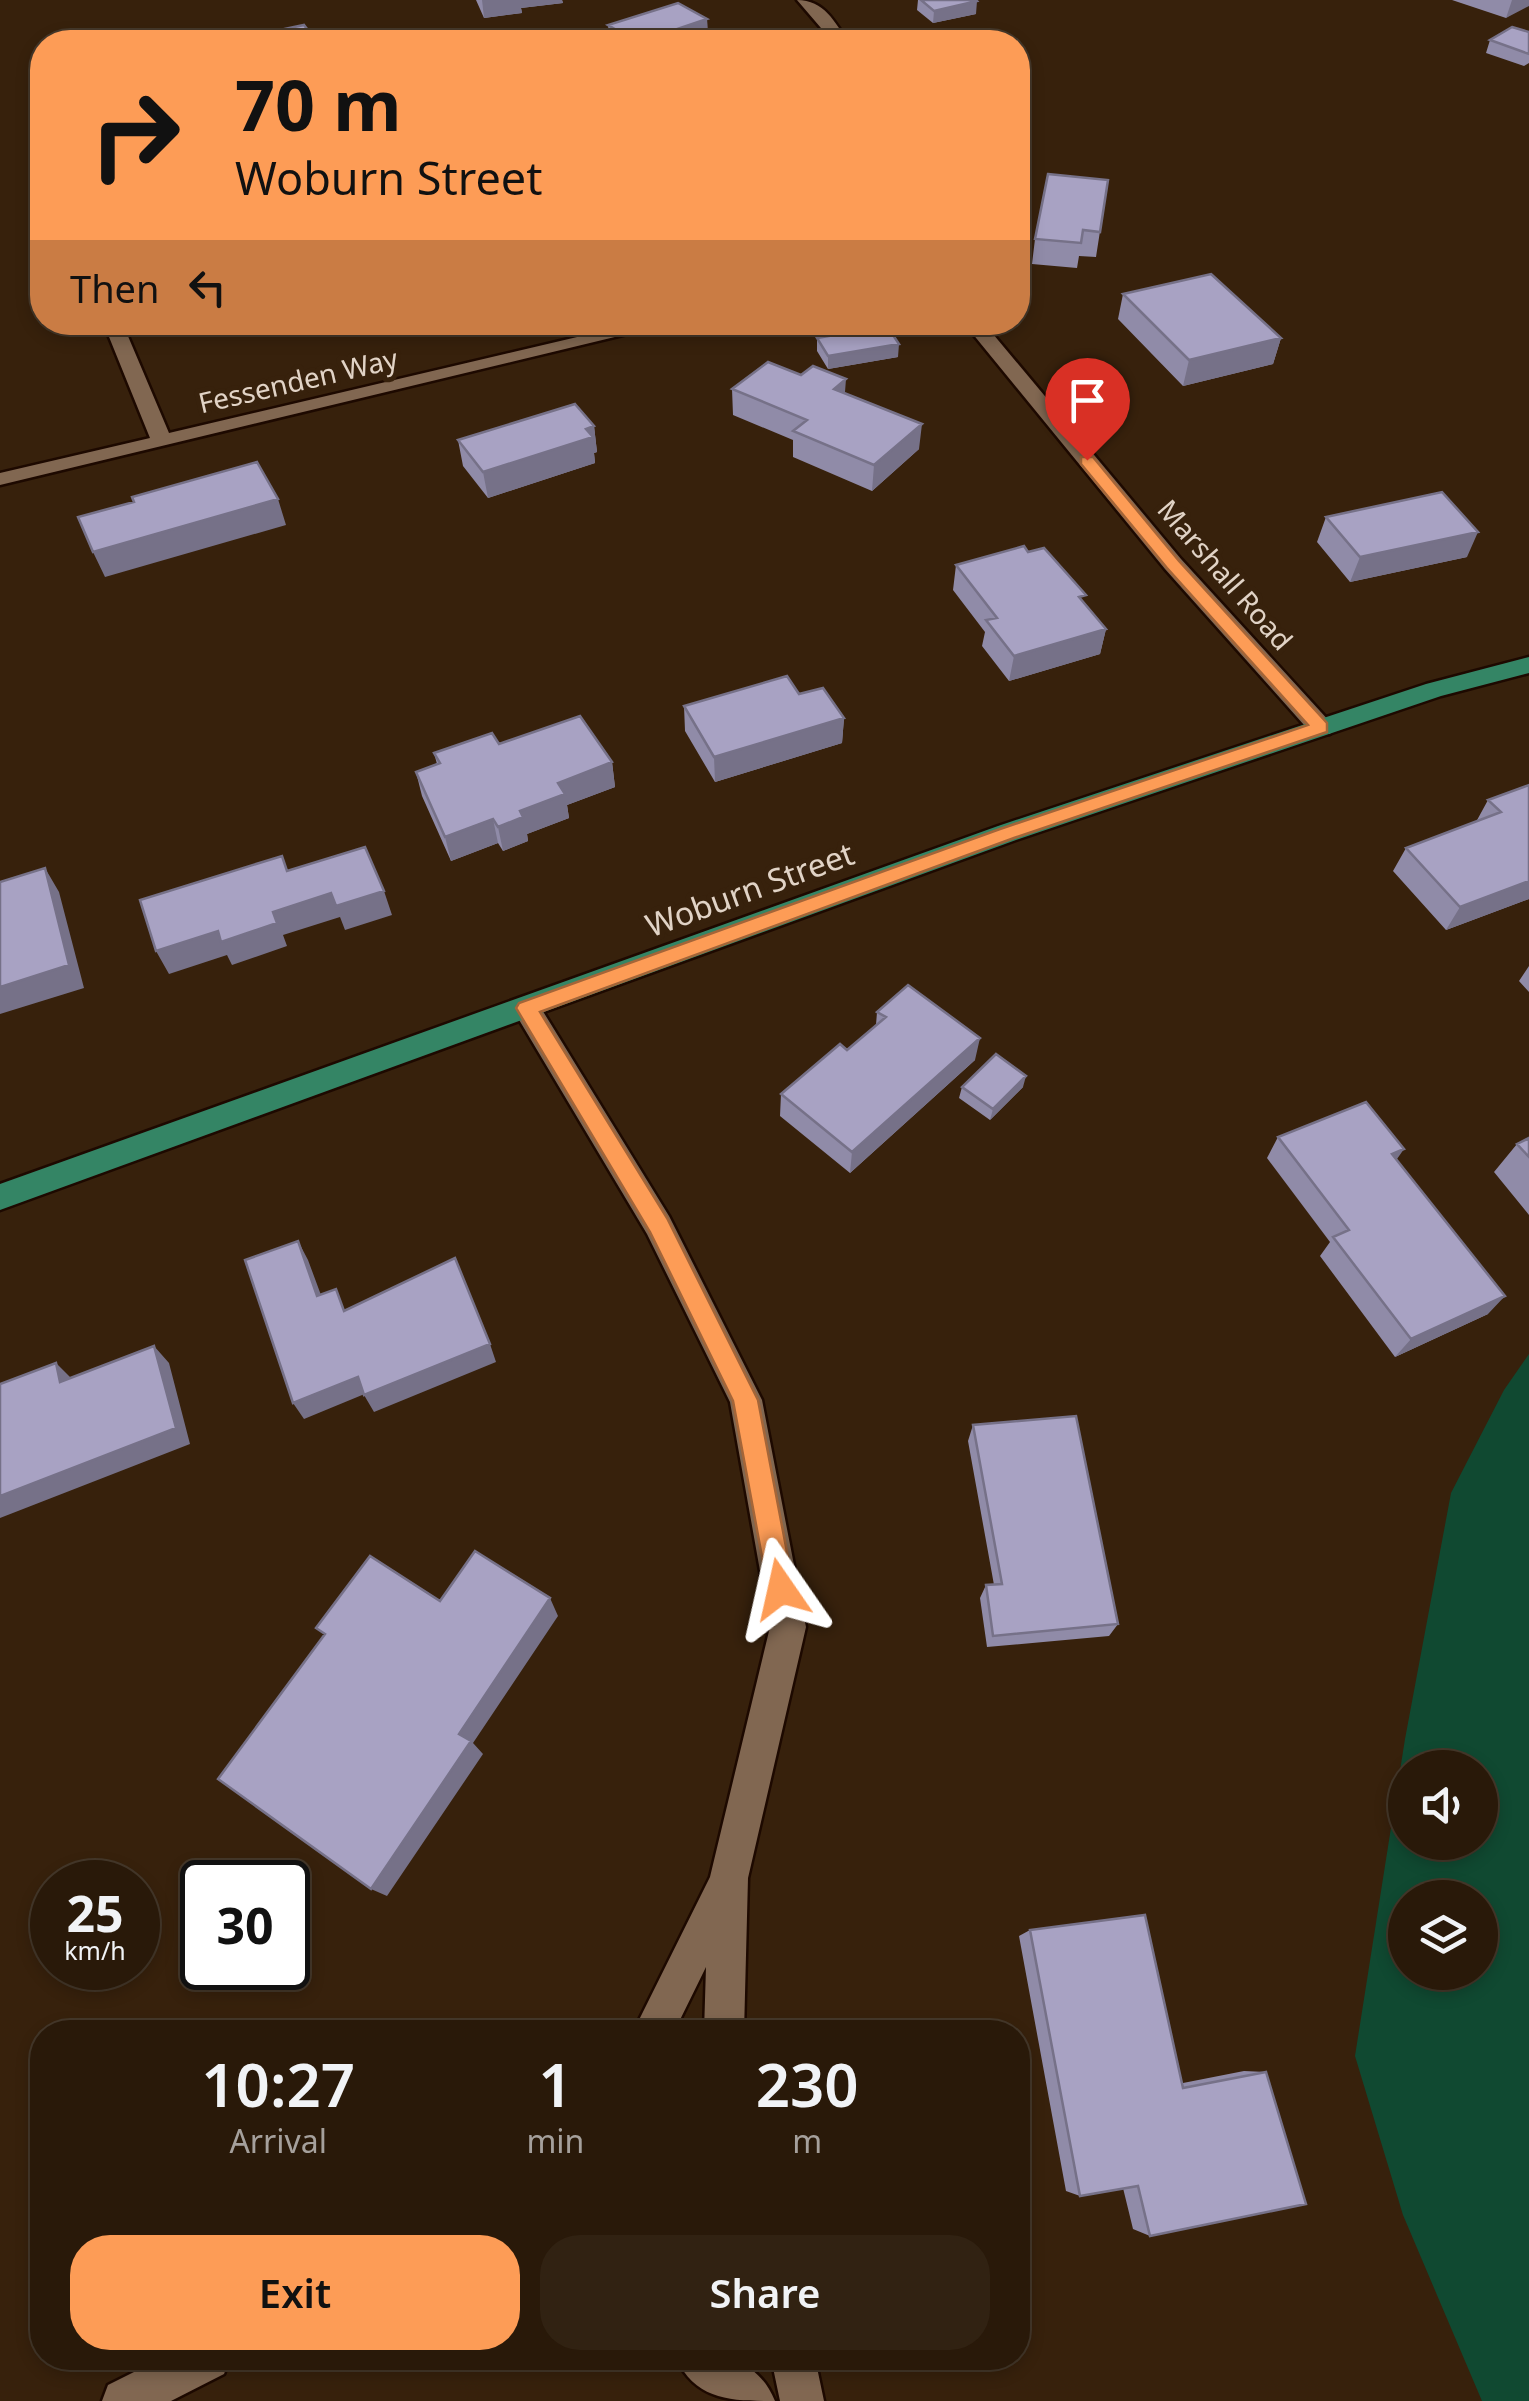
<!DOCTYPE html>
<html lang="en">
<head>
<meta charset="utf-8">
<style>
	body { margin:0; font-family:"Noto Sans",sans-serif; background:#312212; color:#f1f3f6; height:100vh; display:flex; flex-direction:column; font-size:38px; white-space:nowrap }
	* { box-sizing:border-box; margin:0 }
	p { font-size:32px; color:#a5a09c }
	.icon { flex:none; width:55px; height:55px; fill:none; stroke:currentColor; stroke-width:2; stroke-linecap:round; stroke-linejoin:round }
	.map { position:relative; flex:1; overflow:hidden }
	.panel { position:absolute; left:30px; top:2020px; width:1000px; height:350px; display:flex; flex-direction:column; background:#291909; border-radius:40px; box-shadow:0 5px 15px #0003,0 0 0 2px #45382a }
	.panel>* { flex:none }
	.top-card { position:absolute; left:30px; top:30px; width:1000px; height:305px; border-radius:40px; box-shadow:0 5px 15px #0003,0 0 0 2px #45382a; background:#fd9c56; color:#111; overflow:hidden }
	.controls { position:absolute; left:1388px; top:1750px; display:grid; gap:20px }
	.controls a { display:grid; place-items:center; width:110px; height:110px; border-radius:50%; background:#291909; box-shadow:0 5px 15px #0003,0 0 0 2px #45382a; font-size:50px }
	.speed { position:absolute; left:30px; top:1860px; display:flex; gap:20px; font-size:50px; font-weight:700; text-align:center }
	.speed>* { display:grid; place-content:center; width:130px; height:130px; border-radius:50%; background:#291909; box-shadow:0 5px 15px #0003,0 0 0 2px #45382a; line-height:1 }
	.speed small { font-size:25px; font-weight:400 }
	.speed .limit { border:5px solid #111; border-radius:15px; background:#fff; color:#111 }
	.pin { position:absolute; display:grid; place-items:center; width:85px; height:85px; color:#fff; margin:-102px -42px; border-radius:50% 50% 50% 0; rotate:-45deg; box-shadow:0 0 10px #0007 }
	.pin .icon { rotate:45deg }
	.me { position:absolute; width:110px; margin:-55px; rotate:349deg; stroke-linejoin:round; filter:drop-shadow(0 0 8px #0008) }
	.turn { display:flex; align-items:center; gap:35px; height:210px; padding:0 40px; font-size:45px }
	.turn .icon { width:130px; height:130px; stroke-width:2.5 }
	.turn b { display:block; font-size:70px; line-height:85px }
	.then { display:flex; align-items:center; height:95px; padding:0 40px; background:#0003; gap:20px; font-size:38px }
	.eta { display:flex; justify-content:space-evenly; align-items:center; height:170px; text-align:center }
	.eta b { font-size:60px; font-weight:600; line-height:70px }
	.cta { display:flex; gap:20px; margin-top:auto; padding:20px 40px }
	.cta a { flex:1; height:115px; border-radius:40px; background:#fd9c56; color:#111; font-size:40px; font-weight:600; line-height:115px; text-align:center }
	.cta a+a { background:#312212; color:#f1f3f6 }
	.map>svg:first-child { display:block }
</style>
</head>
<body>
<div class="map">
<svg width="1529" height="2401" viewBox="0 0 1529 2401">
	<rect width="100%" height="100%" fill="#37210c"/>
	<path fill="#104931" fill-rule="evenodd" d="M1529,1354V2401H1482L1403,2215L1355,2056L1405,1739L1451,1493L1504,1390ZM1405,1768H1480V1842H1405ZM1405,1898H1480V1972H1405Z"/>
	<g fill="none" stroke-linecap="round" stroke-linejoin="round">
		<g stroke="#1d0900" stroke-width="5">
			<path id="street" d="M797,0C824,0 835,22 848,42H833Z
				M103,322H122L169,433L641,322H677L0,485V473L150,438Z
				M963,322H983L1181,559L1330,722L1333,728L1330,734H1312L1165,569Z
				M526,997L536,1000L669,1216L762,1400L806,1627L748,1878L744,2032H704L706,1967L674,2032H633L710,1877L770,1627L730,1402L647,1234L512,1008L516,1000Z
				M162,2358H230L224,2374L171,2401H102L108,2385Z
				M676,2358C718,2355 756,2355 775,2401C732,2401 696,2401 676,2358Z
				M771,2358H815L824,2401H780Z"/>
		</g>
		<g stroke="#1d0900" stroke-width="5">
			<path id="primary" d="M1529,657V673L1441,696L1016,840L0,1210V1184L998,826L1426,684Z"/>
		</g>
		<use href="#street" fill="#816751" fill-rule="evenodd"/>
		<use href="#primary" fill="#348565" fill-rule="evenodd"/>
	</g>
	<path fill="#908ba8" d="M476,0H562L563,3L521,8L522,13L484,18Z
		M918,0H976V14L933,23L917,10Z
		M1452,0H1529L1506,18Z
		M707,19L708,42H610L608,25Z
		M1529,32V63L1524,66L1486,53L1490,40Z
		M1018,65L1025,78L1021,102H1018Z
		M1108,180L1096,257L1079,256L1077,268L1032,264L1035,239Z
		M1123,294L1281,338L1273,364L1183,386L1118,319Z
		M265,322H331L330,328H267Z
		M817,338L898,357L828,369L817,351Z
		M732,389L845,393L919,449L872,491L793,457V440L733,415Z
		M594,426L597,452L594,453L595,463L488,498L463,466L458,440Z
		M1326,517L1467,557L1350,582L1317,542Z
		M1028,552L1084,604L1106,629L1100,654L1009,681L982,646L985,632L953,590L956,565Z
		M799,694L844,718L842,743L715,782L685,731L684,706Z
		M499,744L612,762L615,787L567,805L569,818L527,834L528,841L503,851L498,843L451,861L422,796L416,772L437,764L434,753Z
		M1529,785V899L1446,930L1393,871L1406,848L1476,822L1488,800Z
		M1529,966V992L1519,981Z
		M877,1012L975,1060L850,1173L780,1116L781,1094L847,1050L876,1025Z
		M962,1087H1023L990,1120L959,1098Z
		M1278,1137L1396,1160L1488,1314L1395,1357L1320,1256L1330,1242L1267,1158Z
		M1529,1138V1215L1494,1172L1517,1144Z
		M973,1425L1118,1624L1109,1636L987,1647L980,1598L986,1585H994L968,1441Z
		M1030,1930L1183,2083L1244,2071L1266,2072L1150,2236L1133,2229L1123,2188L1080,2196L1066,2191L1019,1936Z"/>
	<path fill="#767188" d="M482,0H562L563,3L521,8L522,13L484,18Z
		M1512,0H1529V6L1506,18Z
		M977,1L976,14L933,23L934,11Z
		M707,19L708,42H678L677,29Z
		M1281,338L1273,364L1183,386L1189,360Z
		M899,344L898,357L828,369V356Z
		M846,379L844,405L834,389Z
		M922,424L919,449L872,491L874,465Z
		M594,426L597,452L594,453L595,463L488,498L483,472Z
		M278,499L286,525L105,577L93,552Z
		M1478,532L1467,557L1350,582L1360,557Z
		M1106,629L1100,654L1009,681L1014,656Z
		M844,718L842,743L715,782L714,757Z
		M612,762L615,787L567,805L569,818L527,834L528,841L503,851L498,827L558,783Z
		M493,819L498,843L451,861L445,837Z
		M45,868L59,892L84,988L0,1014V987Z
		M1529,881V899L1446,930L1460,907Z
		M384,891L392,915L345,930L340,917L283,935L287,946L232,965L227,955L169,974L156,951L331,893Z
		M980,1038L975,1060L850,1173L852,1152Z
		M1026,1076L1023,1087L990,1120L993,1109Z
		M1404,1149L1390,1169L1392,1154Z
		M298,1241L308,1260L328,1314L317,1296Z
		M1505,1296L1488,1314L1395,1357L1411,1339Z
		M490,1344L496,1362L374,1412L364,1395Z
		M154,1346L169,1363L190,1444L0,1518V1496Z
		M56,1363L73,1380L60,1382Z
		M358,1377L367,1393L304,1419L293,1403Z
		M550,1598L558,1616L473,1743L483,1754L387,1896L371,1889L459,1734Z"/>
	<path fill="#a8a2c3" stroke="#767188" stroke-width="2.5" d="M921,0H976L977,1L934,11Z
		M678,3L707,19L677,29L699,42H637L608,25Z
		M304,25L317,42H278L270,32Z
		M1512,27L1529,32V54L1490,40Z
		M1000,35L1004,42H952L950,39Z
		M1018,65L1025,78H1018Z
		M1048,174L1108,180L1100,232L1083,230L1081,243L1035,239Z
		M1211,274L1281,338L1189,360L1123,294Z
		M887,326L899,344L828,356L817,338Z
		M768,362L801,375L813,366L846,379L834,389L922,424L874,465L793,431L807,420L732,389Z
		M575,404L594,426L586,429L593,437L483,472L458,440Z
		M257,462L278,499L93,552L78,517L134,502L132,497Z
		M1442,492L1478,532L1360,557L1326,517Z
		M1024,546L1028,552L1044,548L1086,595L1079,597L1106,629L1014,656L986,620L997,618L956,565Z
		M787,676L799,694L823,688L844,718L714,757L684,706Z
		M580,716L612,762L558,783L565,794L520,811L523,817L498,827L493,819L445,837L416,772L440,763L434,753L492,733L499,744Z
		M1529,785V881L1460,907L1406,848L1501,812L1488,800Z
		M365,847L384,891L336,906L331,893L273,912L277,923L221,942L218,931L156,951L140,900L282,856L287,871Z
		M45,868L69,965L0,987V882Z
		M908,985L980,1038L852,1152L781,1094L840,1044L847,1050L886,1017L877,1012Z
		M996,1054L1026,1076L993,1109L962,1087Z
		M1366,1102L1404,1149L1392,1154L1505,1296L1411,1339L1333,1237L1349,1230L1278,1137Z
		M1529,1138V1157L1517,1144Z
		M298,1241L317,1296L336,1289L344,1311L455,1258L490,1344L364,1395L358,1377L293,1403L245,1260Z
		M154,1346L176,1428L0,1496V1384L56,1363L60,1382Z
		M1076,1416L1118,1624L993,1636L986,1585L1002,1584L973,1425Z
		M475,1551L550,1598L459,1734L471,1741L371,1889L218,1779L325,1634L316,1628L370,1556L440,1601Z
		M1145,1915L1183,2088L1266,2072L1306,2204L1150,2236L1138,2186L1080,2196L1030,1930Z"/>
	<path fill="#fd9c56" stroke="#a46538" stroke-width="2.5" d="M1081,457H1093L1179,561L1327,723V732L1014,838L540,1012L667,1218L758,1400L794,1589L791,1598L781,1602L772,1598L768,1589L733,1401L650,1232L516,1008L519,1003L1000,829L1308,725L1167,568L1081,464Z"/>
	<g text-anchor="middle" stroke-width="10" stroke-linejoin="round" paint-order="stroke">
		<g font-size="28" fill="#e1d3c6" stroke="#37210c">
			<text transform="translate(298 381) rotate(-13)" y="10">Fessenden Way</text>
			<text transform="translate(1225 575) rotate(49)" y="10">Marshall Road</text>
		</g>
		<g font-size="32" fill="#e1d3c6" stroke="#37210c">
			<text transform="translate(750 890) rotate(-20)" y="11">Woburn Street</text>
		</g>
	</g>
</svg>
<div class="controls">
<a><svg class="icon" aria-label="sound" viewBox="0 0 24 24"><path d="M4 9h4l5-4v14l-5-4H4zM17 9q2 3 0 6"/></svg></a>
<a><svg class="icon" aria-label="layers" viewBox="0 0 24 24"><path d="M12 4l9 5-9 5-9-5zM3 14l9 5 9-5"/></svg></a>
</div>
<div class="speed"><div>25<small>km/h</small></div><div class="limit">30</div></div>
<div class="pin" style="left:1087px;top:460px;background:#d93025"><svg class="icon" aria-label="arrive" viewBox="0 0 24 24"><path d="M6 21V4h12l-3 4 3 4H6"/></svg></div>
<svg class="me" style="left:781px;top:1589px" viewBox="-20 -20 40 40"><path d="M0-17L14 15 0 8-14 15z" fill="#fd9c56" stroke="#fff" stroke-width="4"/></svg>
<div class="top-card">
<div class="turn"><svg class="icon" aria-label="right" viewBox="0 0 24 24"><path d="M7 20v-9h11M14 6l5 5-5 5"/></svg><div><b>70 m</b>Woburn Street</div></div>
<div class="then">Then<svg class="icon" aria-label="left" viewBox="0 0 24 24"><path d="M17 20v-9H6M10 6l-5 5 5 5"/></svg></div>
</div>
<section class="panel">
<div class="eta">
<div><b>10:27</b><p>Arrival</p></div>
<div><b>1</b><p>min</p></div>
<div><b>230</b><p>m</p></div>
</div>
<div class="cta"><a>Exit</a><a>Share</a></div>
</section>
</div>
</body>
</html>
